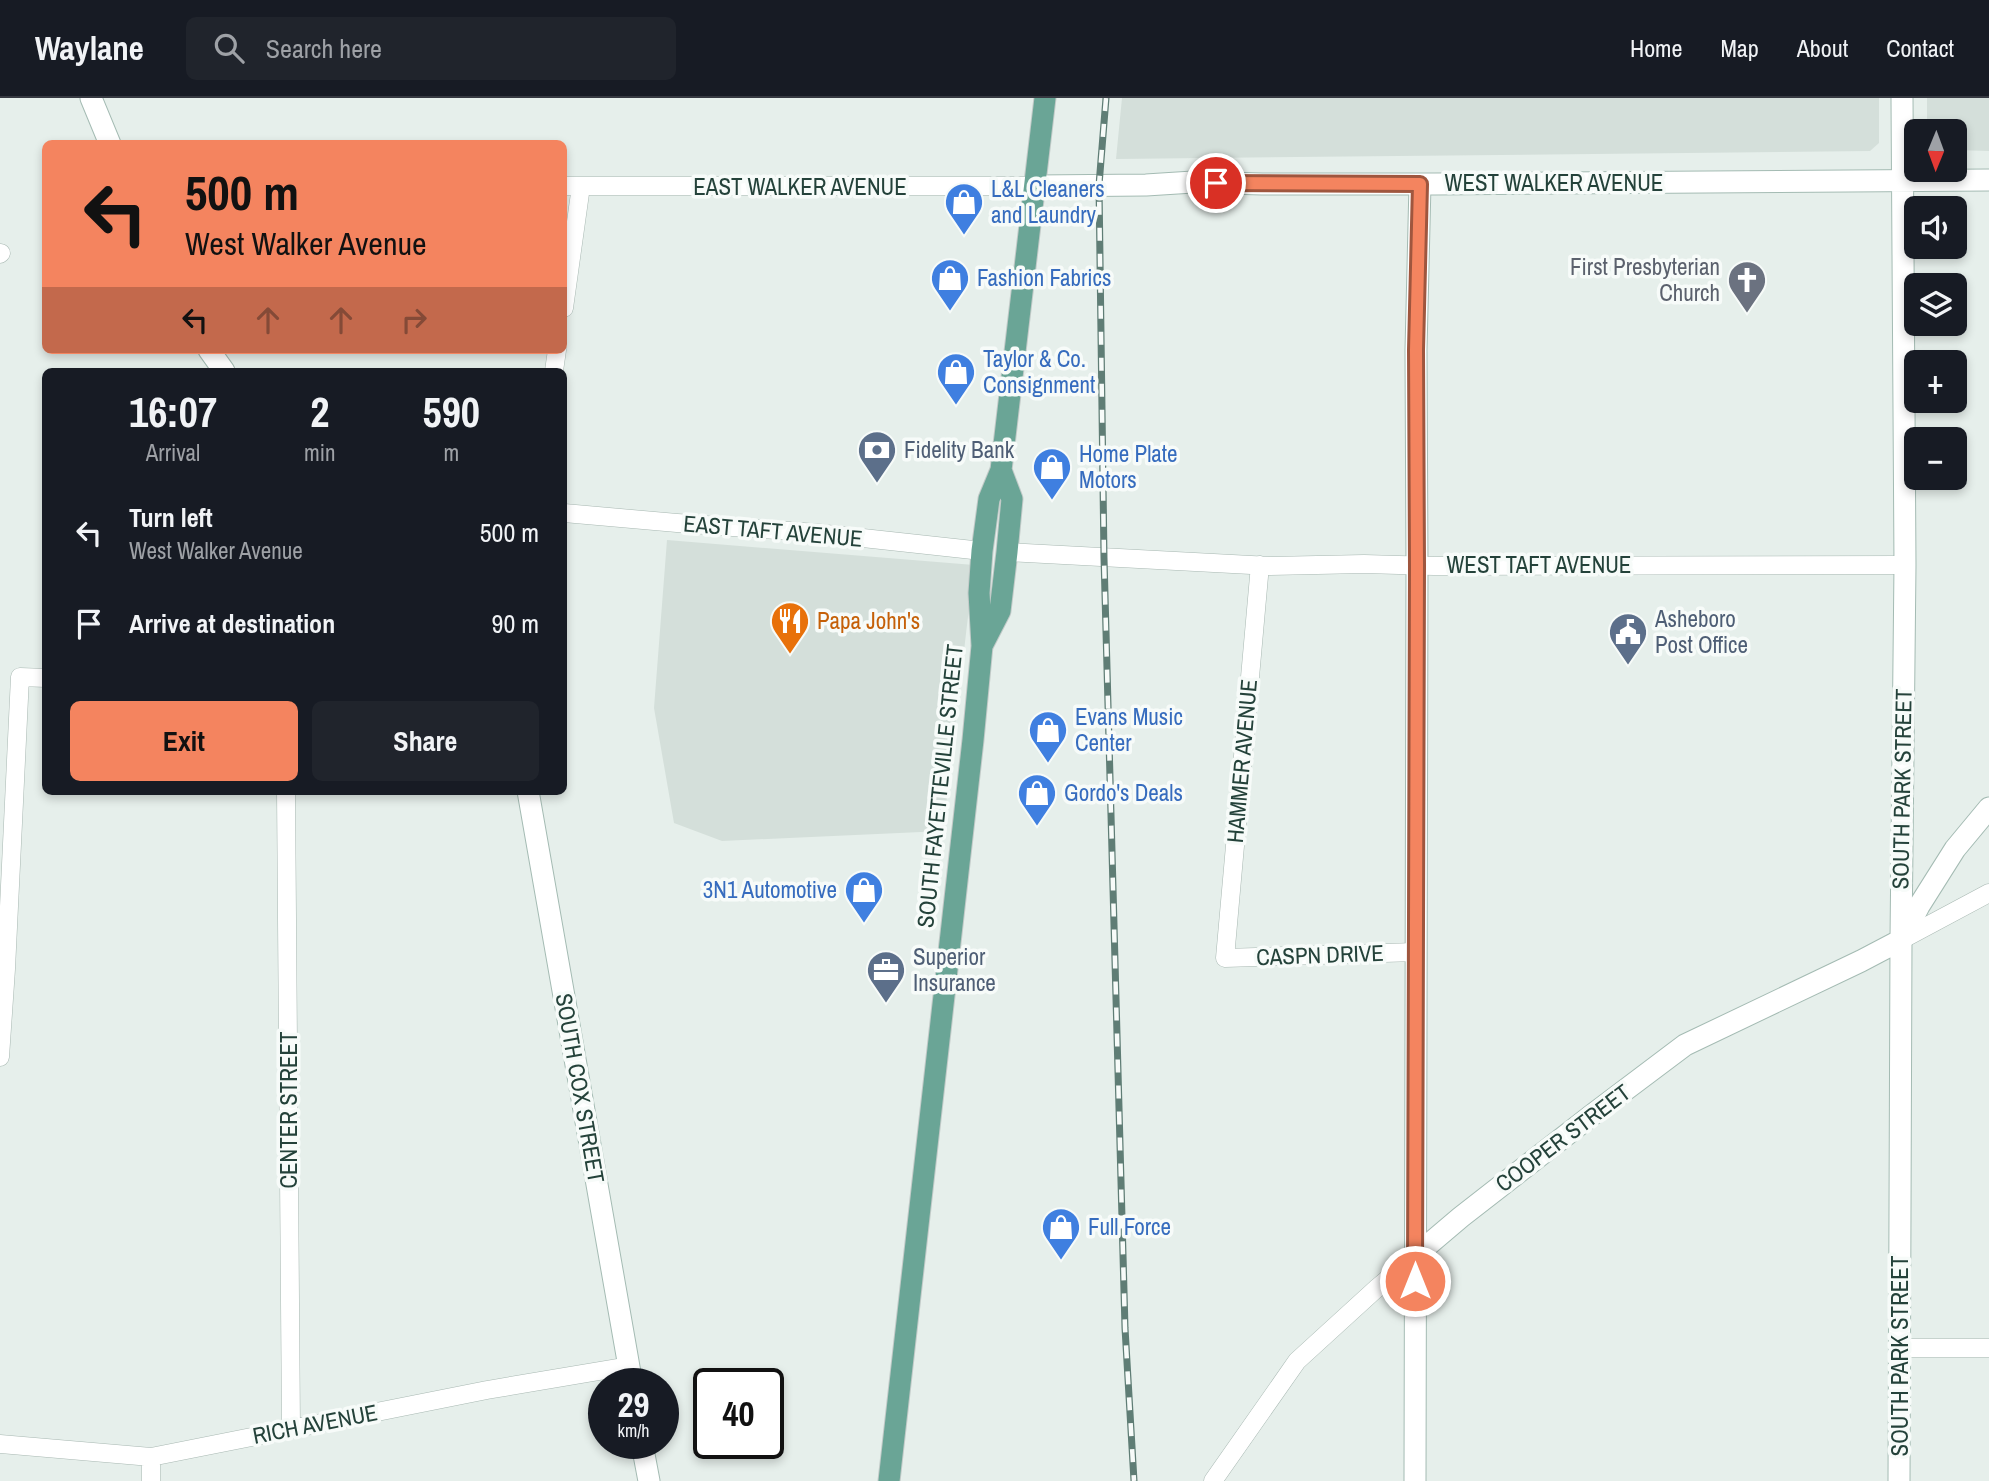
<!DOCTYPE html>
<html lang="en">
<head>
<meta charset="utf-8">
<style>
	body { margin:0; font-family:"Archivo Narrow",sans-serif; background:#20242c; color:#f1f3f6; height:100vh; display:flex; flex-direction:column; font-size:26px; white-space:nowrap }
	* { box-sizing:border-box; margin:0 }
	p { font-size:23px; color:#9ea1a6 }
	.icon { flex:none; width:38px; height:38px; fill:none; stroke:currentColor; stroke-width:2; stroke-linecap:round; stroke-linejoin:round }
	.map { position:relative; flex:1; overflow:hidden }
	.details { position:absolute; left:42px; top:270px; width:525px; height:427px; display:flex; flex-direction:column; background:#171b24; border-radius:10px; box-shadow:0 4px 10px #0003 }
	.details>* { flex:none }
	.guide { position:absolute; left:42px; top:42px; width:525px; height:214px; border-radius:10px; box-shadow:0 4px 10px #0003; background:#f4845f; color:#111; overflow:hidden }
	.needle { width:46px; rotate:181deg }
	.buttons { position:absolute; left:1904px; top:21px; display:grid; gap:14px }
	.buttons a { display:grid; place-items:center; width:63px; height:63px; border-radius:10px; background:#171b24; box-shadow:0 4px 10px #0003; font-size:35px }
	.speed { position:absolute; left:588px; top:1270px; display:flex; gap:14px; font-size:35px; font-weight:700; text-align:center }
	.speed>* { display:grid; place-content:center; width:91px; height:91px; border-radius:50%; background:#171b24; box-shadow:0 4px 10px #0003; line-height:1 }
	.speed small { font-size:18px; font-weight:400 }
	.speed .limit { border:4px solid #111; border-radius:10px; background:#fff; color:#111 }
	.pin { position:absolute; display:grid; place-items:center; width:60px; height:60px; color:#fff; margin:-30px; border:4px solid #fff; border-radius:50%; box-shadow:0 2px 7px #0007 }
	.me { position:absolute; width:77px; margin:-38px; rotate:0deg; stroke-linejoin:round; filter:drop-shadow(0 0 5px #0008) }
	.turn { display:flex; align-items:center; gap:24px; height:147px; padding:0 28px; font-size:32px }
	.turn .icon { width:91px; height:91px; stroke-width:2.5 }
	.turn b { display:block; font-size:49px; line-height:60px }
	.lanes { display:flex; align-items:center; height:66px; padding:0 28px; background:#0003; justify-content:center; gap:35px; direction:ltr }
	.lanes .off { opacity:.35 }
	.eta { display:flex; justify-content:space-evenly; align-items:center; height:119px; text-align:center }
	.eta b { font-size:42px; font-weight:700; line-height:49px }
	.action { display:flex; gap:14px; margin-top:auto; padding:14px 28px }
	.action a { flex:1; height:80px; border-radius:10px; background:#f4845f; color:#111; font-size:28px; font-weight:700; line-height:80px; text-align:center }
	.action a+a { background:#20242c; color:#f1f3f6 }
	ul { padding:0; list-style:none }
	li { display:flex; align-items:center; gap:21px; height:91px; padding:0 28px }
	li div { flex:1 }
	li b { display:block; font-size:26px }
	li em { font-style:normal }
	header { display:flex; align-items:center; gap:42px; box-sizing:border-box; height:98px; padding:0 35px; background:#171b24; border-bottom:2px solid #363941 }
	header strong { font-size:33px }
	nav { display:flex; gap:38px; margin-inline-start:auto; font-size:24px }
	.search { width:490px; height:63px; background:#20242c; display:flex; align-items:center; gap:18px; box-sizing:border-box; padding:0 24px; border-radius:10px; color:#9ea1a6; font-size:26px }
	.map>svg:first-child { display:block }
</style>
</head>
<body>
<header>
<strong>Waylane</strong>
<div class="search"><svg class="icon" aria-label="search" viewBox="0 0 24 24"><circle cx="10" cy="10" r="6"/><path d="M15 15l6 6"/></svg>Search here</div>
<nav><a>Home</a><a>Map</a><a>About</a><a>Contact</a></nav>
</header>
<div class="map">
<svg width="1989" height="1383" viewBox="0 0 1989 1383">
	<rect width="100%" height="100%" fill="#e6efeb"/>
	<path fill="#d4dfda" d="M1122,0H1879V45L1870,53L1116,61Z
		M1927,0H1989V53L1955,52V33H1927Z
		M667,442L974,467L943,733L722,743L674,725L654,610Z"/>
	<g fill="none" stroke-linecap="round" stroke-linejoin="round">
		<g stroke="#a8b8b2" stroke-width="19">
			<path id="street" d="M564,88H1036
				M0,156L1,155
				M564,210L581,88
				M554,273L557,252
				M564,415L677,425L817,435L982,453
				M1007,454L1270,468L1364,466L1434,468L1905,467
				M1260,467L1225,860L1416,854
				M286,693L291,1331
				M1901,842L1989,795
				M0,959L6,871L20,579L46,580
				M1900,1250H1989
				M0,1346L151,1359L487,1292L629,1268
				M151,1359V1383
				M1213,1383L1297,1263L1377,1190L1415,1158"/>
		</g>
		<g stroke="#a4bbb3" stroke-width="23">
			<path id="secondary" d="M91,0L110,46
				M1036,88L1146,87L1193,84L1262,86H1435L1989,82
				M209,252L224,273
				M528,693L632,1286
				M1415,1158L1461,1119L1592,1017L1685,947L1861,863L1901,842L1919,808L1955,751L1989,710
				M642,1346L649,1383
				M1415,1383L1417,468L1416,252L1420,86
				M1899,1383L1901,842L1905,467L1902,0"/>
		</g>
		<g stroke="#c2cac8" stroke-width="23">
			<path id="primary" d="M983,546L1000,513L1007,454L1012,401L1001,372
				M889,1383L973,642L982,548L979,495L982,453L989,401L1001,372L1045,0"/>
		</g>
		<use href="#street" stroke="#fff" stroke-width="18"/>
		<use href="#secondary" stroke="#fff" stroke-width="21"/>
		<use href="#primary" stroke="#6aa596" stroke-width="21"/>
		<g stroke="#5f7d75" stroke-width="7">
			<path id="rail" d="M1106,0L1099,87L1104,460L1125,1230L1134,1383"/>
		</g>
		<use href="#rail" stroke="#f7fbf9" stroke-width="4.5" stroke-dasharray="13" stroke-linecap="butt"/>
	</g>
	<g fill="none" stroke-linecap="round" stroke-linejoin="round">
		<g stroke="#9f563e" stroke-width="18">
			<path id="route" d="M1216,85L1420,86L1416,252L1417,468L1415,1183"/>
		</g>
		<use href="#route" stroke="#f4845f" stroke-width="12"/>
	</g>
	<defs>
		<g id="shop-pin" transform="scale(2.0125)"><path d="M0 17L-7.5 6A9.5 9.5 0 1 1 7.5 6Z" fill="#3f7fe0" stroke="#f7fbf9"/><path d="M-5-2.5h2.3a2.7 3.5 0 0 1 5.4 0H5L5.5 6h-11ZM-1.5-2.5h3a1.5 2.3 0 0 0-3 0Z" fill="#fff"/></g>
		<g id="church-pin" transform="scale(2.0125)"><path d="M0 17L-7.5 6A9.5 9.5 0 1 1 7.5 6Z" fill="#6b7280" stroke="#f7fbf9"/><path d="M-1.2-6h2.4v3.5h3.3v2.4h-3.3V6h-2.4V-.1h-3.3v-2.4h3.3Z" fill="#fff"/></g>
		<g id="bank-pin" transform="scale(2.0125)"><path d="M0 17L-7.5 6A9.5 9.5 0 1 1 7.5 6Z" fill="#5c6f8a" stroke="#f7fbf9"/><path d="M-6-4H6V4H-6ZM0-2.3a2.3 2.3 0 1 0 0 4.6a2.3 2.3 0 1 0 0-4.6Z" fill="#fff"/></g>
		<g id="restaurant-pin" transform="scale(2.0125)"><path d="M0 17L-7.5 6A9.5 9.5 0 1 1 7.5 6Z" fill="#e8710a" stroke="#f7fbf9"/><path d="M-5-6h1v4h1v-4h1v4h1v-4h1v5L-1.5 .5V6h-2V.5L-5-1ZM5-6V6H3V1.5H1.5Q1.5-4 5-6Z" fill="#fff"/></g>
		<g id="civic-pin" transform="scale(2.0125)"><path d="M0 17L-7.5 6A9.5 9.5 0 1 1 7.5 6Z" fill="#5c6f8a" stroke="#f7fbf9"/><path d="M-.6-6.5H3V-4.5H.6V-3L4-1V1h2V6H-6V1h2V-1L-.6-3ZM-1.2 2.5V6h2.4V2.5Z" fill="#fff"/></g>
		<g id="office-pin" transform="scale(2.0125)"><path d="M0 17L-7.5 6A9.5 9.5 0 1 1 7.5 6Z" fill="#5c6f8a" stroke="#f7fbf9"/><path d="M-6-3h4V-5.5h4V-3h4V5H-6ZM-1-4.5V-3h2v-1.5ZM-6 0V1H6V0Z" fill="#fff"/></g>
	</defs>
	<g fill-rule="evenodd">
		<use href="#shop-pin" x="964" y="104"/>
		<use href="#shop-pin" x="950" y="180"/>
		<use href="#church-pin" x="1747" y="182"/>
		<use href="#shop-pin" x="956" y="274"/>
		<use href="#bank-pin" x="877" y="352"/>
		<use href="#shop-pin" x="1052" y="369"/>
		<use href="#restaurant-pin" x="790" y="523"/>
		<use href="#civic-pin" x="1628" y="534"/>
		<use href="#shop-pin" x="1048" y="632"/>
		<use href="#shop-pin" x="1037" y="695"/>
		<use href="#shop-pin" x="864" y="792"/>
		<use href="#office-pin" x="886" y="872"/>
		<use href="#shop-pin" x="1061" y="1129"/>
	</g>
	<g text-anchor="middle" stroke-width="7" stroke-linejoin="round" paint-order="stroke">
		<g font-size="23" fill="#24423a" stroke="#f7fbf9">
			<text x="1554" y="93">WEST WALKER AVENUE</text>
			<text x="800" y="97">EAST WALKER AVENUE</text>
			<text transform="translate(773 433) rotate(5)" y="8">EAST TAFT AVENUE</text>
			<text x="1539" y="475">WEST TAFT AVENUE</text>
			<text transform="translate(1242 663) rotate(-85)" y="8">HAMMER AVENUE</text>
			<text transform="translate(940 688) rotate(-84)" y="8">SOUTH FAYETTEVILLE STREET</text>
			<text transform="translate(1902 691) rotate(-89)" y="8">SOUTH PARK STREET</text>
			<text transform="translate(1320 857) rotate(-2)" y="8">CASPN DRIVE</text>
			<text transform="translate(580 990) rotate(80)" y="8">SOUTH COX STREET</text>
			<text transform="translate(289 1012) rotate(-90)" y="8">CENTER STREET</text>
			<text transform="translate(1563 1040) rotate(-37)" y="8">COOPER STREET</text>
			<text transform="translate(1900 1258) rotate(-90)" y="8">SOUTH PARK STREET</text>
			<text transform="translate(315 1326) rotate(-11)" y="8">RICH AVENUE</text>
		</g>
		<g font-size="23" fill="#366cbe" stroke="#f7fbf9" text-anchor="start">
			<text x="991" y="99">L&amp;L Cleaners<tspan x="991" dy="26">and Laundry</tspan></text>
			<text x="977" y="188">Fashion Fabrics</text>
			<text x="983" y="269">Taylor &amp; Co.<tspan x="983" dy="26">Consignment</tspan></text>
			<text x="1079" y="364">Home Plate<tspan x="1079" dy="26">Motors</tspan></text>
			<text x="1075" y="627">Evans Music<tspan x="1075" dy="26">Center</tspan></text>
			<text x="1064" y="703">Gordo's Deals</text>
			<text x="837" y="800" text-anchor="end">3N1 Automotive</text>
			<text x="1088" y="1137">Full Force</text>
		</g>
		<g font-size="23" fill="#5b616d" stroke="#f7fbf9" text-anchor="end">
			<text x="1720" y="177">First Presbyterian<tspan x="1720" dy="26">Church</tspan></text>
		</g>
		<g font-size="23" fill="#4e5e75" stroke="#f7fbf9" text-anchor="start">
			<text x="904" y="360">Fidelity Bank</text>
			<text x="1655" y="529">Asheboro<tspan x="1655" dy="26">Post Office</tspan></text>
			<text x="913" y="867">Superior<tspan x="913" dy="26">Insurance</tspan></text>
		</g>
		<g font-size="23" fill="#c56008" stroke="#f7fbf9" text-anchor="start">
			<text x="817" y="531">Papa John's</text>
		</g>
	</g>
</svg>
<div class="buttons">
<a><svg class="needle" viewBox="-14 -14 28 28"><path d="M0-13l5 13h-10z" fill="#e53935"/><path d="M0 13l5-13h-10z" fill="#9ea1a6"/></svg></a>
<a><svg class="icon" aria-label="sound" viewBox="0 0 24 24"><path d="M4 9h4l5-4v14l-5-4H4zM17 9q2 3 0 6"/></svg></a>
<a><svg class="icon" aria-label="layers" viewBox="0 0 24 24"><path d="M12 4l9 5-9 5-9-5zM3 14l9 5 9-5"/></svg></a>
<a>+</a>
<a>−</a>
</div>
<div class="speed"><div>29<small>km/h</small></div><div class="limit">40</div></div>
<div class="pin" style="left:1216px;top:85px;background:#d93025"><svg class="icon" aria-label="arrive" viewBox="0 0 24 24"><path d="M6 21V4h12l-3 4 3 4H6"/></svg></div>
<svg class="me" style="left:1415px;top:1183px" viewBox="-20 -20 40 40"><circle r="17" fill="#f4845f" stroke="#fff" stroke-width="3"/><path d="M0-11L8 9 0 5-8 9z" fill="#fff"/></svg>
<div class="guide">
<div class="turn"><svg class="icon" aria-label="left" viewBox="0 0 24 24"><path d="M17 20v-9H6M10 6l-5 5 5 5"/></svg><div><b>500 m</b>West Walker Avenue</div></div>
<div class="lanes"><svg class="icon" aria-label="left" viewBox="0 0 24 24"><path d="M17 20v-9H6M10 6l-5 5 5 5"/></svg><svg class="icon off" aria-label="ahead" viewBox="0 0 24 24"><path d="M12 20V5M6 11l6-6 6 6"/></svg><svg class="icon off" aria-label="ahead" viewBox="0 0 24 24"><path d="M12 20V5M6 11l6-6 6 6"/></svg><svg class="icon off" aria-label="right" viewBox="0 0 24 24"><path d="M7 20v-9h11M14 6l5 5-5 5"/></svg></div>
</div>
<section class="details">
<div class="eta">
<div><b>16:07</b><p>Arrival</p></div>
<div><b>2</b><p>min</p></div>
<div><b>590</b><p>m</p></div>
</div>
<ul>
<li><svg class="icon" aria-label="left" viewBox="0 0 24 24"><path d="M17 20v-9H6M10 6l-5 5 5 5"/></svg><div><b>Turn left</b><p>West Walker Avenue</p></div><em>500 m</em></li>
<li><svg class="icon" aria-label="arrive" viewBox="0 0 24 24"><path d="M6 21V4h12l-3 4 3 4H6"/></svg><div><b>Arrive at destination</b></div><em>90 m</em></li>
</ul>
<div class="action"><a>Exit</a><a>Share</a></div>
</section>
</div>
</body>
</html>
